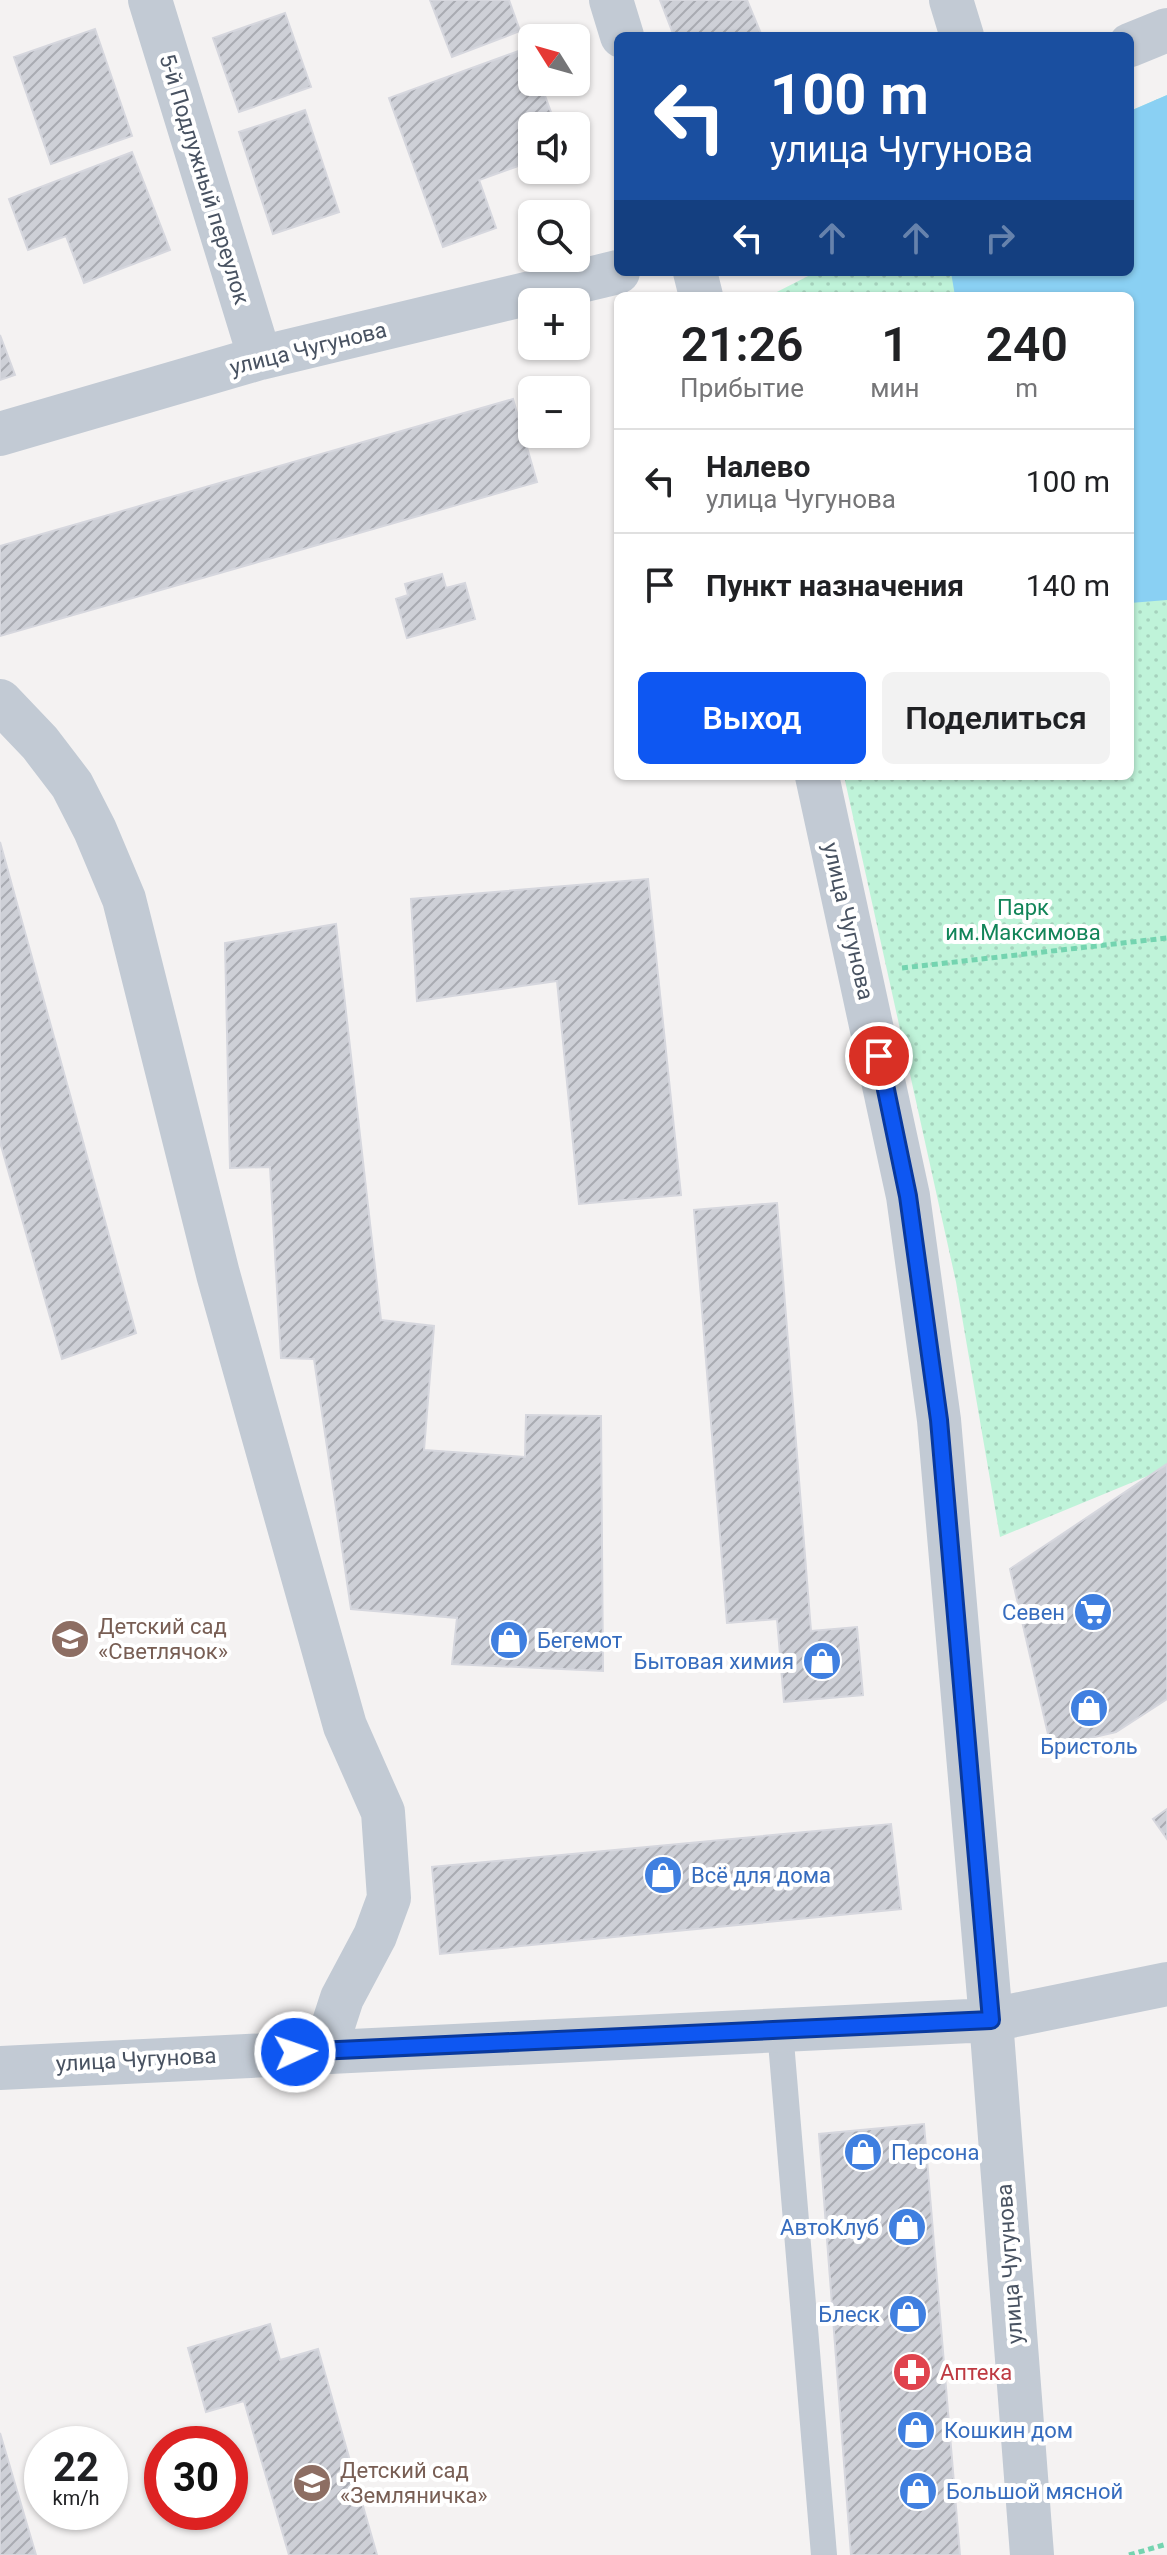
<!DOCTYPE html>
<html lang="ru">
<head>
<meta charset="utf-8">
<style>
	body { margin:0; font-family:Roboto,sans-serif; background:#f2f2f2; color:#202124; height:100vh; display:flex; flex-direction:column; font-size:30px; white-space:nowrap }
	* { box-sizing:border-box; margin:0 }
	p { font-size:26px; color:#757577 }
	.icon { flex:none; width:44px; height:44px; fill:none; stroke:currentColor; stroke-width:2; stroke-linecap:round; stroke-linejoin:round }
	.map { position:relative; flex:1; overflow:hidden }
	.side { position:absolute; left:614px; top:292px; width:520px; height:488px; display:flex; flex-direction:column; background:#fff; border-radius:12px; box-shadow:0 2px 6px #0004 }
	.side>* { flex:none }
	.guide { position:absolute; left:614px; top:32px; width:520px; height:244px; border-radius:12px; box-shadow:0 2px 6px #0004; background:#1a4fa0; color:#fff; overflow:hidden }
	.needle { width:52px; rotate:307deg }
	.buttons { position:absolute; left:518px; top:24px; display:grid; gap:16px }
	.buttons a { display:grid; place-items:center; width:72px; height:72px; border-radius:12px; background:#fff; box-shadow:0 2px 6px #0004; font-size:40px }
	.speed { position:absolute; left:24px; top:2426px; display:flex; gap:16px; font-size:40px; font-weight:700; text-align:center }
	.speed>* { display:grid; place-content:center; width:104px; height:104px; border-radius:50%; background:#fff; box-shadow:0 2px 6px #0004; line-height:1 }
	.speed small { font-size:20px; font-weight:400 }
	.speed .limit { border:12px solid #d22; background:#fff; color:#111 }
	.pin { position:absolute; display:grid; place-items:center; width:68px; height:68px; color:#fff; margin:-34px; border:4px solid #fff; border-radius:50%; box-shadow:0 2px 8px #0007 }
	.me { position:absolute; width:88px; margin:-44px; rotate:87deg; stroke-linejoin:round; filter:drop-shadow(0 0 6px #0008) }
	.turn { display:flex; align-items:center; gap:28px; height:168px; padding:0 24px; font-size:36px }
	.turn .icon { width:104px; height:104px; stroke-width:2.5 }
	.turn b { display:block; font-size:56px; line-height:68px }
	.lanes { display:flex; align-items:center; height:76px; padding:0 24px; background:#0003; justify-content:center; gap:40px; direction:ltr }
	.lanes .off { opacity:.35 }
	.eta { display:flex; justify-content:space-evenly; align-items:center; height:136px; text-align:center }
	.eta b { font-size:48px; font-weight:600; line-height:56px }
	.button { display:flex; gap:16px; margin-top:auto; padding:16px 24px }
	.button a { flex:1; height:92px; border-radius:12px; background:#0e57f2; color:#fff; font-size:32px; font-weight:600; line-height:92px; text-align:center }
	.button a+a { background:#f2f2f2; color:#202124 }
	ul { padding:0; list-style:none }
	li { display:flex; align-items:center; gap:24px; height:104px; padding:0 24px; border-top:2px solid #e0e0e0 }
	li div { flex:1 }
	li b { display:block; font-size:30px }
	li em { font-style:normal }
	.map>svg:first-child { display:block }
</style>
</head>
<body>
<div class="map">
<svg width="1167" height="2555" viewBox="0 0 1167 2555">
	<defs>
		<pattern id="park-dots" width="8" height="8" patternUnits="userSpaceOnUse" patternTransform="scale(2)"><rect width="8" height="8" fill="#bff3d9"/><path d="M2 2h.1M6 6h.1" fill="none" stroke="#a6d2bd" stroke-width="1.8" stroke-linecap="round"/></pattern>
		<pattern id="building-hatch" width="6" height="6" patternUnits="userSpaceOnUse" patternTransform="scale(2)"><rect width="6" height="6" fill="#ced0d7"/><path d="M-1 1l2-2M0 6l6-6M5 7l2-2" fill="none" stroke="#a9abb2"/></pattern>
	</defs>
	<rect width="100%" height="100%" fill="#f4f2f2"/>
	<path fill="url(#park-dots)" d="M1167,95V1468L1000,1537L956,1282L844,776H1130V296H769L816,272H1130V111Z"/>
	<path fill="#8ad0f3" d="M1167,95V600L1130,603V296H955L951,272H1130V111Z"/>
	<path fill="url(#building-hatch)" stroke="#d6d7de" stroke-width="2" d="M430,0H509L520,31L452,57Z
		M660,0H747L762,36H674Z
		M285,13L311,87L239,112L213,38Z
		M95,29L132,136L51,164L14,57Z
		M527,48L532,60V82H540L556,126H532V161L479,180L496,228L443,247L389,98Z
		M305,110L339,212L273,234L239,132Z
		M132,152L170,250L84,283L66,236L28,250L9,199Z
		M0,335L15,375L0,380Z
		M513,399L537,482L0,636V546Z
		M442,574L446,588L465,583L475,619L407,638L396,599L408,595L405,584Z
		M0,842L136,1333L62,1359L0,1142Z
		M648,879L681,1195L579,1204L557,981L417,1001L411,899Z
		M336,924L381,1320L434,1326L424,1450L525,1457L526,1415L601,1416L603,1671L452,1664L457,1618L351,1609L314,1359L281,1358L270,1167L230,1168L225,943Z
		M777,1203L811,1631L857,1627L863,1695L784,1702L777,1619L727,1623L694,1210Z
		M1167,1464V1699L1116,1732L1051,1747L1010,1569Z
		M1167,1809V1839L1153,1819Z
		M891,1824L901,1909L440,1954L432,1867Z
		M924,2124L960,2555H851L819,2134Z
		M270,2324L280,2360L318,2349L377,2555H289L244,2401L206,2412L188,2348Z
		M0,2433L36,2555H0Z"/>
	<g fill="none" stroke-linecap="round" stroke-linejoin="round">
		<path stroke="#74d4b0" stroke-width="5" stroke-dasharray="6 4" stroke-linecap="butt" d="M902,968L1167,938
			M1129,2555L1167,2544"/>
		<path stroke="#c2cad4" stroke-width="26" d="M780,2030L824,2555"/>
		<path stroke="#c2cad4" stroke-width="44" d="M150,0L260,358
			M611,0L622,36
			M951,0L962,36
			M1130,45L1167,30
			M695,272L701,296
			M0,434L260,358L618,272
			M0,701L40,743L72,785L95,830L124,899L218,1274L345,1726L383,1812L389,1898L375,1936L342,1998L325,2050
			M817,776L908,1196L939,1420L991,2020L1032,2555
			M0,2068L991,2020L1167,1984"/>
	</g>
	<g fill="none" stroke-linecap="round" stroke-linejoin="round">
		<g stroke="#09399d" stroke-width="20">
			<path id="route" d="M295,2052L991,2020L939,1420L908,1196L879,1056"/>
		</g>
		<use href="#route" stroke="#0e57f2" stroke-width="14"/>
	</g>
	<defs>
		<g id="supermarket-disc" transform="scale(2)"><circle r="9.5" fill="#3f7fe0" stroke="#fff"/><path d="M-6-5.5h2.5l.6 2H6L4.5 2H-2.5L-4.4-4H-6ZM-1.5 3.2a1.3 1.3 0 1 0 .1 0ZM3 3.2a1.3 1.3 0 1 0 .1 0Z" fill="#fff"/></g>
		<g id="school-disc" transform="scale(2)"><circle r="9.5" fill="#8d6e63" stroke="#fff"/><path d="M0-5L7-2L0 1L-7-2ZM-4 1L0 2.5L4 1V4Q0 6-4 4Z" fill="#fff"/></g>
		<g id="shop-disc" transform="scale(2)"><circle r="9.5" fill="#3f7fe0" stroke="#fff"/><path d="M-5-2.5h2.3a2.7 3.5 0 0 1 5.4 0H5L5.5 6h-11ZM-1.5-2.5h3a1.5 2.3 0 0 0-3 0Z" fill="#fff"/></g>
		<g id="pharmacy-disc" transform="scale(2)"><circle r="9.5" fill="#e0444e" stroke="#fff"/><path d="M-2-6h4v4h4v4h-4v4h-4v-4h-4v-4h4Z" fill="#fff"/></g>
	</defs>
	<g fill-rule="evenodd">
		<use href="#supermarket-disc" x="1093" y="1612"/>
		<use href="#school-disc" x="70" y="1639"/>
		<use href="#shop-disc" x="509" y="1640"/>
		<use href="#shop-disc" x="822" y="1661"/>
		<use href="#shop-disc" x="1089" y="1708"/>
		<use href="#shop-disc" x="663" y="1875"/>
		<use href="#shop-disc" x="863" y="2152"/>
		<use href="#shop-disc" x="907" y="2227"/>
		<use href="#shop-disc" x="908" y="2314"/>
		<use href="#pharmacy-disc" x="912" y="2372"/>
		<use href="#shop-disc" x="916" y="2430"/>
		<use href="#school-disc" x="312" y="2483"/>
		<use href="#shop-disc" x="918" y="2491"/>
	</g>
	<g text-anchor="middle" stroke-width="8" stroke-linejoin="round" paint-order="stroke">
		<g font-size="22" fill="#485261" stroke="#fff">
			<text transform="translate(205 179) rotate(73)" y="8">5-й Подлужный переулок</text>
			<text transform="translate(308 348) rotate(-14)" y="8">улица Чугунова</text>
			<text transform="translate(849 921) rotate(77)" y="8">улица Чугунова</text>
			<text transform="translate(136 2059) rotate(-3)" y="8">улица Чугунова</text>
			<text transform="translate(1009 2264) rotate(-94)" y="8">улица Чугунова</text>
		</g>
		<g font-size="22" fill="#118458" stroke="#fff">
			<text x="1023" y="915">Парк<tspan x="1023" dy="25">им.Максимова</tspan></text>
		</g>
		<g font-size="22" fill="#366cbe" stroke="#fff" text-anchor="start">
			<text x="1065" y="1620" text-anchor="end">Севен</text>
			<text x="537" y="1648">Бегемот</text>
			<text x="794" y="1669" text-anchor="end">Бытовая химия</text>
			<text x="1089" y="1754" text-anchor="middle">Бристоль</text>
			<text x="691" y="1883">Всё для дома</text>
			<text x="891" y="2160">Персона</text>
			<text x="879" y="2235" text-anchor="end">АвтоКлуб</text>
			<text x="880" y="2322" text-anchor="end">Блеск</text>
			<text x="944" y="2438">Кошкин дом</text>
			<text x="946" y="2499">Большой мясной</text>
		</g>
		<g font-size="22" fill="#785e54" stroke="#fff" text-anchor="start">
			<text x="98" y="1634">Детский сад<tspan x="98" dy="25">«Светлячок»</tspan></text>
			<text x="340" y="2478">Детский сад<tspan x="340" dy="25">«Земляничка»</tspan></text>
		</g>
		<g font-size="22" fill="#be3a42" stroke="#fff" text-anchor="start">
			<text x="940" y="2380">Аптека</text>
		</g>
	</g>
</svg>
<div class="buttons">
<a><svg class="needle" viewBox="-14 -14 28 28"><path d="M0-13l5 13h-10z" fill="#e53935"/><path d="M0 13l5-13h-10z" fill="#757577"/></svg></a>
<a><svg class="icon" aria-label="sound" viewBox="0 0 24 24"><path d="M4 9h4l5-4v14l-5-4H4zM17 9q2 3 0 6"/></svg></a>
<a><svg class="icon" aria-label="search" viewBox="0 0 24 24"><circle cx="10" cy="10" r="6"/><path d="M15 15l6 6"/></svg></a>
<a>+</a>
<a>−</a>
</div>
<div class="speed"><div>22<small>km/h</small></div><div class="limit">30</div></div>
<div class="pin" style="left:879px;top:1056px;background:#d93025"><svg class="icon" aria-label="arrive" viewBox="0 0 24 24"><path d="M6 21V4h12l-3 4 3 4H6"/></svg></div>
<svg class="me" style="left:295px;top:2052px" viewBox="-20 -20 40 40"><circle r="17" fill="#0e57f2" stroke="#fff" stroke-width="3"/><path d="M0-11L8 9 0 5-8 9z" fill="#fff"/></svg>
<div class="guide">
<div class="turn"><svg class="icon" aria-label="left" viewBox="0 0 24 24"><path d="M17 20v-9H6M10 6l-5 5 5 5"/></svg><div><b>100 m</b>улица Чугунова</div></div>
<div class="lanes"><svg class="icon" aria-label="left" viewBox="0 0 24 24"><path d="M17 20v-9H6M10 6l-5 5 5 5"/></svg><svg class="icon off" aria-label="ahead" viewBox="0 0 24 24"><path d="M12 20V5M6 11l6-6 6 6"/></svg><svg class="icon off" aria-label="ahead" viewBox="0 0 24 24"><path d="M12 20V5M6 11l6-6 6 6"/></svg><svg class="icon off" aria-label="right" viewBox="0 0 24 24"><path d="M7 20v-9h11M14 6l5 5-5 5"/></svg></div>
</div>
<section class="side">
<div class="eta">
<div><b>21:26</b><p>Прибытие</p></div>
<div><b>1</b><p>мин</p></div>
<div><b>240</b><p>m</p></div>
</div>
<ul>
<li><svg class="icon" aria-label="left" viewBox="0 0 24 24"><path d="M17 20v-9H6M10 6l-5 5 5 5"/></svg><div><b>Налево</b><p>улица Чугунова</p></div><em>100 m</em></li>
<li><svg class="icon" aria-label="arrive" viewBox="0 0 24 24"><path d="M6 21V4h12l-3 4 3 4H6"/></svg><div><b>Пункт назначения</b></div><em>140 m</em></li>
</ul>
<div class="button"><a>Выход</a><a>Поделиться</a></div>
</section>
</div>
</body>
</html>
